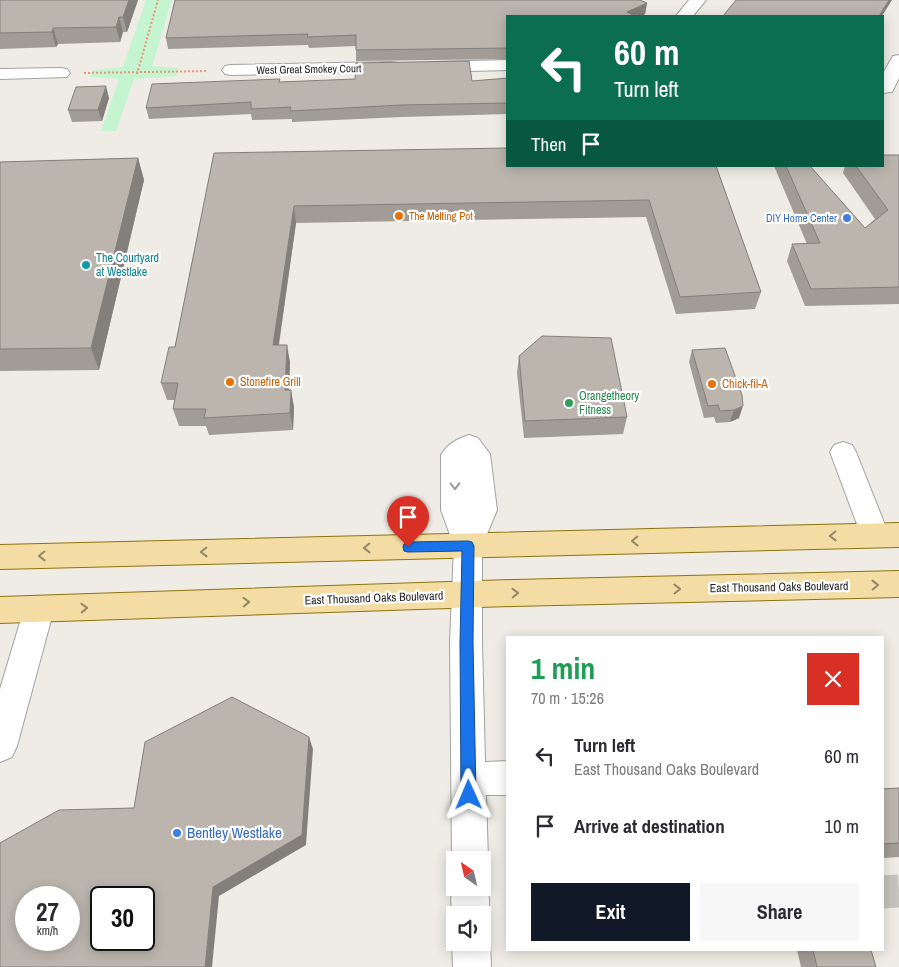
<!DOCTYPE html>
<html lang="en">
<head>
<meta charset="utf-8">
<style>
	body { margin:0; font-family:"Archivo Narrow",sans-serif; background:#f7f7f7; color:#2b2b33; height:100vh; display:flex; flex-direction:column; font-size:19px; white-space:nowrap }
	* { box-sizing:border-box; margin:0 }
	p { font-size:16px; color:#7c7c81 }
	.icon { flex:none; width:28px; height:28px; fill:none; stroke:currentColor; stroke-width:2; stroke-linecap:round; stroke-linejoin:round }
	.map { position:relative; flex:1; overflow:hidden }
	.panel { position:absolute; left:506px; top:636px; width:378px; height:315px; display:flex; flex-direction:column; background:#fff; border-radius:0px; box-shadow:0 2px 12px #0003 }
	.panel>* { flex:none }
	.guide { position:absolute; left:506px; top:15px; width:378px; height:152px; border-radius:0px; box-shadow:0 2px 12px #0003; background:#0b6e4f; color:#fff; overflow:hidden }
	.needle { width:32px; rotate:326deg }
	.buttons { position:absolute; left:446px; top:851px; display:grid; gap:10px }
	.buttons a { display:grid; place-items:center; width:45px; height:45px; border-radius:0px; background:#fff; box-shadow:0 2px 12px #0003; font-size:25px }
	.speed { position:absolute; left:15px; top:886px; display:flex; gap:10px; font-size:25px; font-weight:700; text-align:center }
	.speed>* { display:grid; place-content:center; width:65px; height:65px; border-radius:50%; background:#fff; box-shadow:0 2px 12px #0003; line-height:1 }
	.speed small { font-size:12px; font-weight:400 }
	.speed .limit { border:2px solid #111; border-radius:8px; background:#fff; color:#111 }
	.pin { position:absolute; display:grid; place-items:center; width:42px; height:42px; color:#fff; margin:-51px -21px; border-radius:50% 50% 50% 0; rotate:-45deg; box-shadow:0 0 5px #0007 }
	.pin .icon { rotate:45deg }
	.me { position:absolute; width:55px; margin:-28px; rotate:359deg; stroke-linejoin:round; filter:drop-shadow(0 0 4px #0008) }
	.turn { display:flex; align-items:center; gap:18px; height:105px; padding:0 25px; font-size:22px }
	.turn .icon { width:65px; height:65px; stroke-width:2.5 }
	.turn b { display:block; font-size:35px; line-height:42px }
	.then { display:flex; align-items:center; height:48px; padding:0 25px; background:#0003; gap:10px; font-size:19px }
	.round { display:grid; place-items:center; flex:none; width:52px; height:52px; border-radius:0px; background:#f7f7f7 }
	.overview { display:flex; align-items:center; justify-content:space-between; height:85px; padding:0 25px }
	h1 { font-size:30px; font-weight:800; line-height:38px; color:#1e9e55 }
	.primary-button { display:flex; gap:10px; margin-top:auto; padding:10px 25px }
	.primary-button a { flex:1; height:58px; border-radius:0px; background:#111827; color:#fff; font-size:20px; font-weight:800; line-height:58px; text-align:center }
	.primary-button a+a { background:#f7f7f7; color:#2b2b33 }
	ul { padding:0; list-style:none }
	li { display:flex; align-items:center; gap:15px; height:70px; padding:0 25px }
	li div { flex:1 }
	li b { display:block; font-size:19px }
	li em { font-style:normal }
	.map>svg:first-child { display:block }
</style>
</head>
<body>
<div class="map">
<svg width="899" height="967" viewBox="0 0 899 967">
	<rect width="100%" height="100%" fill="#eeece5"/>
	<path fill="#c5f5d0" d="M146,0H172L152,66L178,68L176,76L134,79L116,131H101L119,79L89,77L94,70L123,67Z"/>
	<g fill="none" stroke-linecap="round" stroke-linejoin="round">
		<path stroke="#c4c3bd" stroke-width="33" stroke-dasharray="33 17" stroke-linecap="butt" d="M882,892L899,891"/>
		<g stroke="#a2a2a2" stroke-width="2">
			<path id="minor" d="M689,0H706L693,16H676Z
				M899,55V78L892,92L882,93V75L893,56Z
				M508,60V70L433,72L427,71L424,67L427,63L433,62Z
				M392,62L398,63L401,67L398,71L231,75L225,74L222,70L225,66L231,65Z
				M61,68L67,69L70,73L67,77L0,79V69Z
				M469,435L478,438L490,454L497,510L482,546V642L485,762L508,761V795H486L488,860L482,873V860H455V867L452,860L450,642L454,546L441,510V455C447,444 457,439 469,435Z
				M843,442L852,445L856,452L889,535L885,543L875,547L865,543L861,535L830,452L834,445Z
				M39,596L50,600L54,609L17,746L12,757L0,762V689L24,609L28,600Z
				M483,875C490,893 492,911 484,928L490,942L491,967H453L452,942L455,935V942H482V915H455V921C450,909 450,892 455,880V888H482Z"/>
		</g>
		<g stroke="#8c740c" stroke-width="2">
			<path id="major" d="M899,523V547L0,569V545Z
				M899,571V597L513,606L0,623V597L513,580Z"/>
		</g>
		<path stroke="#ee9375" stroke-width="2" stroke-dasharray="2 2" stroke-linecap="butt" d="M84,73L208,71
			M137,74L158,0"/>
		<use href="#minor" fill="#fff" fill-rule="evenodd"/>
		<use href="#major" fill="#f4dda4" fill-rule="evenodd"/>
	</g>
	<path fill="#a19c96" d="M0,0H138L127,32H123L120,42L58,44L56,47L0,49Z
		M175,0H640L647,3L645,14L641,16H508V59L356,61V46L309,48L308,45L168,49L166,38Z
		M508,78V114L402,117L292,122V119L252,120L251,114L149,119L146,108L280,82L472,81Z
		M109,98L102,121L72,122L68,110Z
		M214,153L716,166L761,292L755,309L676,314L646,217L296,223L279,345L290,362L289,390L294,407L293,430L209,435L206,426H179L173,409L175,400H167L161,383L175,347Z
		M899,155V304L805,306L787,261L792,244H807L774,166H810L865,228L875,219L843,173L845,166H882Z
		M138,158L144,180L99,370L0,371V162Z
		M692,350L739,418L730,422L716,423L714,417L704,418L689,362Z
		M519,356L627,417L623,434L524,438L517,373Z
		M899,788V857L882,858V789Z
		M797,950H871L876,967H801Z"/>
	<path fill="#837f7a" d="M129,0H138L127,32L123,17Z
		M889,0H892L882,16H879Z
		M647,3L645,14L641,16H627V12Z
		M119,17L123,32L120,42L116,27Z
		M53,28L58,44L56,47L52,32Z
		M106,86L109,98L102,121L98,110Z
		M138,158L144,180L99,370L91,348Z
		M294,206L296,223L276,362L273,345Z
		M287,345L290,362L288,407L285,390Z
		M291,390L294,407L293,430L290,413Z
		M743,406L739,418L730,422L734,410Z
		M309,737L313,749L306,845L219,896L212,967H205L213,887Z"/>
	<path fill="#bbb5ae" stroke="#837f7a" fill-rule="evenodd" d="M0,0H129L123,17H119L116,27L53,28L52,32L0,33Z
		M175,0H640L647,3L627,12L633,15L631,16H508V48L356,50V35L307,37L308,34L166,38Z
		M736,0H889L879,16H723Z
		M469,61L472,81L508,78V103L401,105L290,111L291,107L251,109V102L146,108L152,84L280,79L279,82L355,79L356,63Z
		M106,86L98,110H68L76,87Z
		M508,148V166H716L761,292L680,297L649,200L294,206L273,345H287L285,390H291L290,413L204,418L206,409H173L178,383H161L169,347H175L214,153Z
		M882,155H899V287L811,289L792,244L820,243L786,166H810L865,228L888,210L856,166H882Z
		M138,158L91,348L0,349V162Z
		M542,336L611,338L627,417L525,421L519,356Z
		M725,348L742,395L743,406L734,410L720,411L718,405L708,406L692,350Z
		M232,697L309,737L302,835L213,887L205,967H0V843L59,810L134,808L145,742ZM26,898H69V940H26ZM101,898H144V940H101Z
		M899,788V843L882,844V789Z
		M813,950H871L876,967H817Z"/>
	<defs><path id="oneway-chevron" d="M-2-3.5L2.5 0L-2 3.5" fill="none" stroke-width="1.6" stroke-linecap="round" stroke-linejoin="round" transform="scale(1.25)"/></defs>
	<use stroke="#9a9a9a" href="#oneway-chevron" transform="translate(455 486) rotate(89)"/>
	<g stroke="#948768">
		<use href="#oneway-chevron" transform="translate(833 536) rotate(179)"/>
		<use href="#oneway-chevron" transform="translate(635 541) rotate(179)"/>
		<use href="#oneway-chevron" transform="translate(367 548) rotate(179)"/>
		<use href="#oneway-chevron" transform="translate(204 552) rotate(179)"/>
		<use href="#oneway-chevron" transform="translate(42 556) rotate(179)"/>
		<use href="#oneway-chevron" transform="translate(875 585) rotate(-1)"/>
		<use href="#oneway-chevron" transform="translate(677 589) rotate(-1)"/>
		<use href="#oneway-chevron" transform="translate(515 593) rotate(-2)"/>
		<use href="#oneway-chevron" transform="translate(246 602) rotate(-2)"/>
		<use href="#oneway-chevron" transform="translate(84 608) rotate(-2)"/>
	</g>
	<path fill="#1a73e8" stroke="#114b97" d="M468,541L472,542L474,546L473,642L476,795L474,800L469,802L464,800L461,795L460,642L462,551L408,552L404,551L403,547L404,544L408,542Z"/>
	<g fill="#e8710a" stroke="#fff" stroke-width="2">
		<circle cx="399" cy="216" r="5"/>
		<circle cx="230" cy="382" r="5"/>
		<circle cx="712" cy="384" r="5"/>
	</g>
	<g fill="#3f7fe0" stroke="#fff" stroke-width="2">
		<circle cx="847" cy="218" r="5"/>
		<circle cx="177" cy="833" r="5"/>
	</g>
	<circle fill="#0f9aa8" stroke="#fff" stroke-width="2" cx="86" cy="265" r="5"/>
	<circle fill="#2e9e5b" stroke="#fff" stroke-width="2" cx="569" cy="403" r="5"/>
	<g text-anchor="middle" stroke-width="4.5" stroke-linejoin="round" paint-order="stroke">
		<g font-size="11" fill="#1e1e1e" stroke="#fff">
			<text transform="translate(309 69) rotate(-1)" y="4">West Great Smokey Court</text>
		</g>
		<g font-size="11" fill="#c56008" stroke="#fff" text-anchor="start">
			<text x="409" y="220">The Melting Pot</text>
		</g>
		<g font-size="11" fill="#366cbe" stroke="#fff" text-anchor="end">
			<text x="837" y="222">DIY Home Center</text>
		</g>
		<g font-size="12" fill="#0d838f" stroke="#fff" text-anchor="start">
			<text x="96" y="262">The Courtyard<tspan x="96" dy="14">at Westlake</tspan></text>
		</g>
		<g font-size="12" fill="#c56008" stroke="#fff" text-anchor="start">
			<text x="240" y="386">Stonefire Grill</text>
			<text x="722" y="388">Chick-fil-A</text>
		</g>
		<g font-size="12" fill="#27864d" stroke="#fff" text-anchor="start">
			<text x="579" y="400">Orangetheory<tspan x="579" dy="14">Fitness</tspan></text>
		</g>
		<g font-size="12" fill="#1e1e1e" stroke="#fff">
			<text transform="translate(779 587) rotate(-1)" y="4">East Thousand Oaks Boulevard</text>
			<text transform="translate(374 598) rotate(-2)" y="4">East Thousand Oaks Boulevard</text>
		</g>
		<g font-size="15" fill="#366cbe" stroke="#fff" text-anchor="start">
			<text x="187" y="838">Bentley Westlake</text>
		</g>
	</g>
</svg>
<div class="buttons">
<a><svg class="needle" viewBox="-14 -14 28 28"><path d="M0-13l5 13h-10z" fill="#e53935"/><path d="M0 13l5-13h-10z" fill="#7c7c81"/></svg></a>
<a><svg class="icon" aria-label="sound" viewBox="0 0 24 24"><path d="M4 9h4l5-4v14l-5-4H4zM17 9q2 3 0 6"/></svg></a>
</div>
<div class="speed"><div>27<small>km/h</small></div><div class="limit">30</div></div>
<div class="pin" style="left:408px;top:547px;background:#d93025"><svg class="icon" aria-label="arrive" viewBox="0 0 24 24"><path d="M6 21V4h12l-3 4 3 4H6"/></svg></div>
<svg class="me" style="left:469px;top:795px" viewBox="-20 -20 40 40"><path d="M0-17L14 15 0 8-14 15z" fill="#1a73e8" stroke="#fff" stroke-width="4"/></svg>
<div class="guide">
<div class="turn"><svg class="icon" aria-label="left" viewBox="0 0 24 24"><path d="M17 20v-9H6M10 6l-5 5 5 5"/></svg><div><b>60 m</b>Turn left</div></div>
<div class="then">Then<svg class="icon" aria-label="arrive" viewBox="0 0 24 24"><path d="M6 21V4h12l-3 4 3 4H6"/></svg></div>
</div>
<section class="panel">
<div class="overview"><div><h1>1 min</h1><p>70 m · 15:26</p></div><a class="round" style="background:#d93025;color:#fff"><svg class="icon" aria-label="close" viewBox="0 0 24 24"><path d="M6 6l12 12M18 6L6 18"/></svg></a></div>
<ul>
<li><svg class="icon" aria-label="left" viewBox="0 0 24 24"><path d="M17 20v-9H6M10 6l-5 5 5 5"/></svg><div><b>Turn left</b><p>East Thousand Oaks Boulevard</p></div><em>60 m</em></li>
<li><svg class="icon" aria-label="arrive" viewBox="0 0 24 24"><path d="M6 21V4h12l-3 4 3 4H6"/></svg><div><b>Arrive at destination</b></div><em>10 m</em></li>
</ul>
<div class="primary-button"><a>Exit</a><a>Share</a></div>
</section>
</div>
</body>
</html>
